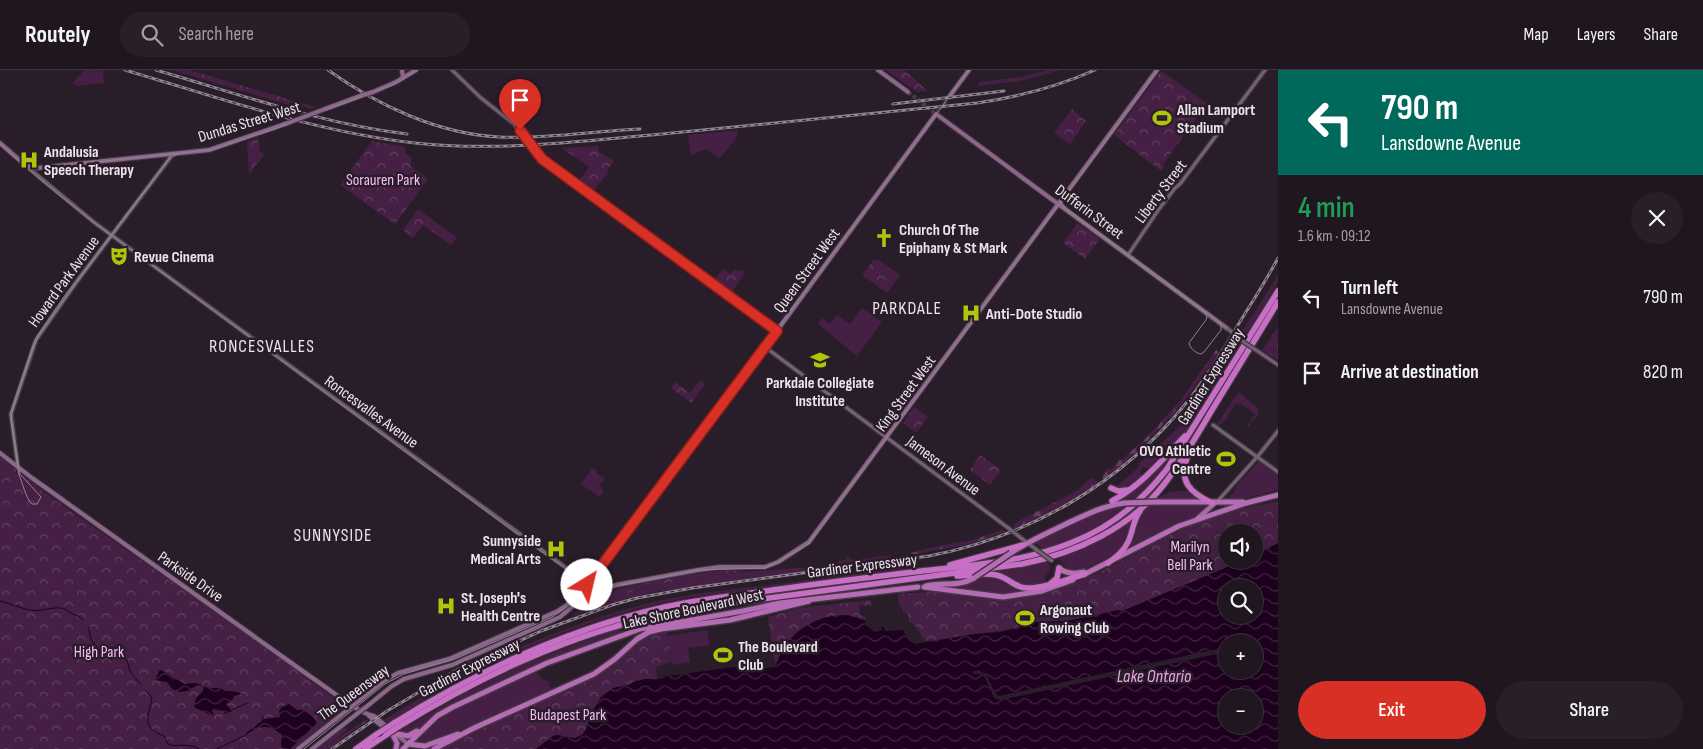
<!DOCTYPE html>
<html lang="en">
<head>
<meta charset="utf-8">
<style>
	body { margin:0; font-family:"Sofia Sans Condensed",sans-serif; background:#281f29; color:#f1f3f6; height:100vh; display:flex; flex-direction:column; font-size:19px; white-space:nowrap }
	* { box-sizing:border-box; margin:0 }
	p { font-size:16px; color:#a29fa5 }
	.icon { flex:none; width:28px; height:28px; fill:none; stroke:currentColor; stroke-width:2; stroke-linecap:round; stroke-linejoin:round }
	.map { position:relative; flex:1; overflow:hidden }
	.drawer { display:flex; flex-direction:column; background:#201620; width:425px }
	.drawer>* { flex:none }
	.hud { background:#00695c; color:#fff; overflow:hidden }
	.fabs { position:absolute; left:1218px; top:454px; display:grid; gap:10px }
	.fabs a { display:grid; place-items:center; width:45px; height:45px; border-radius:50%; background:#201620; box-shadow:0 2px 12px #0003,0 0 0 1px #3d353e; font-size:25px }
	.pin { position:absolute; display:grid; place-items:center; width:42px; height:42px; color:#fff; margin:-51px -21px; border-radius:50% 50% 50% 0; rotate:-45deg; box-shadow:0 0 5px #0007 }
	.pin .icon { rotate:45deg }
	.me { position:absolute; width:55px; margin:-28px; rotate:36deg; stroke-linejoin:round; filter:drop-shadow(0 0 4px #0008) }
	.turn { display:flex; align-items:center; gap:18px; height:105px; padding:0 20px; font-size:22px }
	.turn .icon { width:65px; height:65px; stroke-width:2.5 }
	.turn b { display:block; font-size:35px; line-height:42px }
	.round { display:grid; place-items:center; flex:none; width:52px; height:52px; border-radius:26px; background:#281f29 }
	.head { display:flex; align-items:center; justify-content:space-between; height:85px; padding:0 20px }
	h1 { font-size:30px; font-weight:600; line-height:38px; color:#1e9e55 }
	.primary-button { display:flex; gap:10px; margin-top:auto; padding:10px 20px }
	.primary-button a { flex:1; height:58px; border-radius:30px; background:#d93025; color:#fff; font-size:20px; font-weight:600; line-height:58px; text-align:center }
	.primary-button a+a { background:#281f29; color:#f1f3f6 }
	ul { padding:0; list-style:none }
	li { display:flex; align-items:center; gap:15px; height:75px; padding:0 20px }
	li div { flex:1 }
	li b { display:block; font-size:19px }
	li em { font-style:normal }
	header { display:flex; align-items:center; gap:30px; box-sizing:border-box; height:70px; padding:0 25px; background:#201620; border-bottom:1px solid #3d353e }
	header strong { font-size:24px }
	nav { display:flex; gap:28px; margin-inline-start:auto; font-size:18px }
	.search { width:350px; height:45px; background:#281f29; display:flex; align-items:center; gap:12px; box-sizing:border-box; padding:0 18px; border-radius:28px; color:#a29fa5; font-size:19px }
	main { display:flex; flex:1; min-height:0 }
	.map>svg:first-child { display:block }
</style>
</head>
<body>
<header>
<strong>Routely</strong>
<div class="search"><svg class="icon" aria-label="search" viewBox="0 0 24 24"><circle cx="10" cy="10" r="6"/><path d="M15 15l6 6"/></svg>Search here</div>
<nav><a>Map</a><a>Layers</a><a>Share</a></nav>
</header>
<main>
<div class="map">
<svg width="1278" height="679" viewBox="0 0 1278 679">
	<defs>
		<pattern id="forest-firs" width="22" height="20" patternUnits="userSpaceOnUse" patternTransform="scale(1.25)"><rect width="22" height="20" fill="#452044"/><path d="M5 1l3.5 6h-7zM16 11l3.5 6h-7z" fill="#60405f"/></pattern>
		<pattern id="park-crowns" width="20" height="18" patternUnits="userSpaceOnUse" patternTransform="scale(1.25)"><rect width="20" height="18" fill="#452044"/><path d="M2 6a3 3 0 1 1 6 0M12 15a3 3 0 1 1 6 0" fill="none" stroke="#60405f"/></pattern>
		<pattern id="water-waves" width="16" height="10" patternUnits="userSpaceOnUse" patternTransform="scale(1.25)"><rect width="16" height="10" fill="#1e001f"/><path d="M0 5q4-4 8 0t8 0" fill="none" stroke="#3f2540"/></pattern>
	</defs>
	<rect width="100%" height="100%" fill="#2a1d2a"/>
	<path fill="#452044" d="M84,0H103L104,13L77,16L73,13Z
		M1049,0H1061L1020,11L978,16L979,12L1020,7Z
		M739,60L735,70L720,88L705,79L691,85L688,65Z
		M1278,205V212L1245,266L1241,263Z
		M862,238L882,252L857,286L818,254L822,248L830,254L837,245L850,254Z
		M1240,273L1184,365L1150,399L1144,397L1140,401L1142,403L1141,410C1132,417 1125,422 1115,417L1118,415L1139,397V394L1137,395L1178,358L1209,316L1232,279L1235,280Z
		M1237,322L1245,326L1244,327L1258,338L1257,340L1259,345L1250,353L1251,355L1249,357L1247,356L1246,358L1255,344L1240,333L1238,335L1236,333L1227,346L1228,348L1218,356L1216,352L1218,353L1234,328L1239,324Z
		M1182,373L1159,404L1136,428L1119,429Z
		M1260,390L1278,403V420L1245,428L1227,429L1234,422L1237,415Z
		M592,398L597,401L596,403L603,408L605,407L599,416L602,417L603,423L599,427L581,414Z
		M1177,421H1188L1198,428L1190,429H1156L1169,422Z
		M1150,435L1205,436L1207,438L1199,445L1159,462L1130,477L1129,475C1134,460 1138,446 1150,435Z
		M1129,436C1102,455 1075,470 1043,479L1036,473L1103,440Z
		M1134,448L1127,472L1115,484L1082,500L1071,502L1060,498L1058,493L1066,498L1067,497L1058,489C1086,479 1111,466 1134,448Z
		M848,484L849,488L854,490L892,485L890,487L892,490L656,522L629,528L575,546L574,543C647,508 730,503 809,497L810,499L830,494V496L838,495V491L846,490Z
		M1047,492C1053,498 1049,502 1045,507L1046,514C1016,519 1017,509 991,501L1023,498Z
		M902,497L904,499C885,504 864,505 844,507C798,513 751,518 705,525C595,540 479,593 387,653L384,650C468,597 560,554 658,531C697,522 738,519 778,514C819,509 861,502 902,497Z
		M982,506L998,507L1027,521L1001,524L959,517Z
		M620,558L621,562C574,579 531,595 486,618C458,632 435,643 412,664L398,662L467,622L526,593Z
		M707,560L709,575L688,578L690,592L672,595L667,566Z
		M536,602L543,609L550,612L549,616L552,619L431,673L415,675L414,672C444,638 491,622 530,603Z"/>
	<path fill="url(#forest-firs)" d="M1216,280L1218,281V283C1187,333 1149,374 1103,410L1102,406L1107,398L1112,399L1119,390H1121L1144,370L1180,331Z
		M1091,408L1099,413L1070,432L1019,458L1018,457L1016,460L1014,458L1015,453L1078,420Z
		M1002,460L1006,462L969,474L920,483L916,485L910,483L948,474L969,471Z
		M365,650H369L329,679H316L344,657L347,660L332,672Z"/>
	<path fill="url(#park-crowns)" d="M172,0H189L315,37L311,39L290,32L289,35Z
		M886,0H904L928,21L917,22Z
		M1161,1L1209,35L1205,41L1203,39L1163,94L1164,97L1161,101L1114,65Z
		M1072,39L1086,51L1070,74L1054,63Z
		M258,68L260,81L264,85L249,104L247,72Z
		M372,71L405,77V83L412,89L410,95L428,109L395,154L340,115Z
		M598,76L599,82L614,91L607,100L608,103L593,121L579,111L589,97L562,78Z
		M418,139L457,168L451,175L423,155L413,168L403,160Z
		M1077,153L1100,169L1085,189L1063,173Z
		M874,189L878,191L879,190L900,205L887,223L862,205Z
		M723,199L730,204L735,199L739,202L741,200L744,202L743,206L731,223L714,210Z
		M1278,257V290L1262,280Z
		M700,310L705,314L691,333L671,318L675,312L690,323Z
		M914,337L928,347L916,363L903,353Z
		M980,385L1001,400L990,415L970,400Z
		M0,387L44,422L289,594L303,606L347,637L295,679H0Z
		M1278,431V473L1254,486V462H1226V490H1244L1184,516L1120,542L1118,541L1067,551L1036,553L1030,540L1016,543L1020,557C1004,561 989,562 973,564C957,566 941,570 925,571L913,553H910L907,543H903L902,537H900V533H898V524L944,521L1003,530L1048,522L1098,503L1160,470L1196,453L1236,440Z
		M724,500L746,501L747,502L679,511L647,517L589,535L591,527L613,520L674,507Z
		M870,530L872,536L859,535L860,545L866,547L865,550L785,574L776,594L774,588L768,547L800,538Z
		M667,561L671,592L656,597L657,609L633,612L631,614L617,618L592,642L586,659L582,665L576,668L557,665L553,666L536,679H440C474,661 509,646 544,630C566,620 590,612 609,597C630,582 639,565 667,561Z"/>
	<path fill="url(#water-waves)" fill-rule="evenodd" d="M1278,473V679H536L553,666L557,665L575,668L582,665L586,659L592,642L601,627L613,618L631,614L633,612L644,609H661L667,606L742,596L745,601L774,597C779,591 780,581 786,574C799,557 821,545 843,545C850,545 858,548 865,550L866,555L874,562L882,560L881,557H884L885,561L903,560L909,571L916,574L974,564L1001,562L1035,552L1067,551L1118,540L1122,541L1244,490H1254V486ZM1226,518H1254V545H1226ZM1226,572H1254V600H1226ZM1226,628H1254V655H1226Z
		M161,600L185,614L196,613L209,618H220L226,621H235L242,624L234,626L233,629L226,634L232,641L225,644L224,641L213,639L212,641L214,645L212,646L194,637L196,628L203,621V616L198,615L187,621L180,622L172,619L167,612L155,610L159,601Z
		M289,634L297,640C307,638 313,647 317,653L290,679L282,678L281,675L282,665C268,654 260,655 246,665V663L264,649L280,647L279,641L282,637Z"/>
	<path fill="#2a1d2a" d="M1226,577V582L1001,630L994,628L985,607L980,604H973V601L979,600L986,604L995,623L999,626Z"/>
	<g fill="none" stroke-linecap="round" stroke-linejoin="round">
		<path stroke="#1e001f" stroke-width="1" d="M0,531C4,531 22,539 30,540C40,542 51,537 61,538C68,539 72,546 79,546L84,551
			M89,557C89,561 90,569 93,572C99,581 110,589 120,584C129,589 127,593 130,601C132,606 137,610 141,614
			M146,621L152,628C149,646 140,657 164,666C165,668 166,671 167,673C171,679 188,671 199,679
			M232,640L247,633
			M262,646L263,649
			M217,679L246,665"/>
		<path stroke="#473b47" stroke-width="4" stroke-dasharray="4 2" stroke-linecap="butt" d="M908,22L936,44L949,27"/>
		<g stroke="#433742" stroke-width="5.5">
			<path id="tertiary" d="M452,0L481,28L514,54L542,89L777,261
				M25,95L95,153L587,513
				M1128,185L1159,139L1175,118L1180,114L1265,0
				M765,277L1011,460
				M1259,282L1278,295
				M1213,355L1278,402
				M18,398L11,344L36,270L78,210L170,88L169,84
				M1216,433L1258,386L1278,361
				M1021,468L1037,480"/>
		</g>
		<g stroke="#433742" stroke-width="6">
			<path id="secondary" d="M402,0L403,8
				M878,0L908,22
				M373,22L396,12L416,0
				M949,27L969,0
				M325,39L363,25
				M0,73L24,94L37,98L209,80L288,53
				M0,383L32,408L311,607C325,616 359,644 374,646L408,674
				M587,513L597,519L602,520L616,515L698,500L720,497H765L778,492L809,472L1157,0
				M359,631L384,611L398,603L449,589L558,541L571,532L587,513L765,277L936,44L1228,259
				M366,637L392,616L404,609L452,595L560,547L572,537L587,515
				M369,646L387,660
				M298,679L350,638
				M312,679L358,643"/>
		</g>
		<g stroke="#433742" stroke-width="7">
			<path id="primary" d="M1197,449L1215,433"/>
		</g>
		<g stroke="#433742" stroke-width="8">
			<path id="trunk" d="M1157,432H1243
				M1011,483C1029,471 1048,463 1066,454C1085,445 1103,436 1124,433
				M1059,498C1066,504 1075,504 1084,502
				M1083,505L1179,456L1246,433L1278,425
				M926,516C942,512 959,517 974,508
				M924,517L1003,527L1042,521L1073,510
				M398,664L408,666L417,661
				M393,665L397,673L396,679
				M408,674L425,676L458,664
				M403,679L437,646L453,637L547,593L640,559L743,541L780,533L918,517
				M434,679L474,658L594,604L615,589L637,569L649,562L661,559L730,550L809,531"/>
		</g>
		<g stroke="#433742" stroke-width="8">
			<path id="motorway" d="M1188,385C1178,411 1189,422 1212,433
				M1111,418L1118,421L1128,420
				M1112,431C1142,415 1162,390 1185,366
				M1108,493C1116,487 1124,481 1128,472C1133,462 1133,450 1140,441
				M950,495L1023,475
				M957,506C970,506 983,502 996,505C1008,507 1016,519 1028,518C1047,518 1067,509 1085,504
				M1051,513L1057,508L1059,498
				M394,653C479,600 568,559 665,537C701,529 737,525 773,520C822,513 872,507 922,501C973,495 1025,492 1073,472C1112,457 1142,431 1167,399L1278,221
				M398,657C492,599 592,554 702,537L1022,494C1076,483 1131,458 1165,413C1183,390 1197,365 1212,340C1234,304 1256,268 1278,232
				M356,679L377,664
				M365,679L386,665"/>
		</g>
		<use href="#tertiary" stroke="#736372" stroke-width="3"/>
		<use href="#secondary" stroke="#8c678b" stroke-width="4"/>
		<use href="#primary" stroke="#a56aa4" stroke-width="4.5"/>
		<use href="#trunk" stroke="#b66cb4" stroke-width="5"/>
		<use href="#motorway" stroke="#c76fc5" stroke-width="5.5"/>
		<path stroke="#8f848f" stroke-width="1" d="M0,74L43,112L89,149L528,472L588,515L599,521L616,516L699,500L765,498L778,492L808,474L1158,0
			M175,83L171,86L66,224L37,266L33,275L10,344L19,405C23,414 26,429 32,434H37L41,427L20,404L11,348L13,339L34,275L40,264L66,227L169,89L178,84
			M26,96L40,98L209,80L274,59L382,19L395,14L417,0
			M1062,128L1061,134L1065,139L1205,243L1207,247L1206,250L1189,273C1190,279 1196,283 1201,284L1204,282L1221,260V253L1067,139L1062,133L1065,126
			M304,679L385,614L404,604L455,589L552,547L569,535L686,382L969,0"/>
		<g stroke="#8f848f" stroke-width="3">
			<path id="rail" d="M125,0C220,28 316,62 415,73C498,82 580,71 662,64C767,54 872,44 977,33C1018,27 1057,17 1095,0
				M156,0C239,24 322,54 407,64
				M328,0C377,35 438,64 499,67C546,69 593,61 640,59
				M893,34L1004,21
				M332,679L387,641L458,599L541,561L612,535L637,528L692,518L929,486C1031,466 1122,413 1187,332C1208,306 1224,278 1241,250C1254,229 1267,209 1278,188"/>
		</g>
		<use href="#rail" stroke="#2a1d2a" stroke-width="1" stroke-dasharray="4" stroke-linecap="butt"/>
		<g stroke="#433742" stroke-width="5.5" stroke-linecap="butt">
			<path id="tertiary-bridge" d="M1228,259L1239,269L1259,282
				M1228,259L1243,270
				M1011,460L1021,468
				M1037,480L1052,491"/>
		</g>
		<g stroke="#433742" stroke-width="6" stroke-linecap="butt">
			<path id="secondary-bridge" d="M363,25L373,22
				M288,53L325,39
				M350,638L359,631
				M358,643L366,637"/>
		</g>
		<g stroke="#433742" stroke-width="8" stroke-linecap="butt">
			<path id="trunk-bridge" d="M1124,433L1157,432
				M974,508L1011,483"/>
		</g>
		<g stroke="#433742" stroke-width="8" stroke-linecap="butt">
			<path id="motorway-bridge" d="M377,664L394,653
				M386,665L398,657"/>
		</g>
		<use href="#tertiary-bridge" stroke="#736372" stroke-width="3"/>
		<use href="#secondary-bridge" stroke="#8c678b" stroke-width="4"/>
		<use href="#trunk-bridge" stroke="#b66cb4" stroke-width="5"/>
		<use href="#motorway-bridge" stroke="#c76fc5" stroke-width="5.5"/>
	</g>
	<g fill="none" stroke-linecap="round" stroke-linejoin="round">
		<g stroke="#8d1f18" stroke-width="12">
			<path id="route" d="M520,60L542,89L777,261L587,515"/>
		</g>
		<use href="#route" stroke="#d93025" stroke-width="9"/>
	</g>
	<defs>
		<g id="stadium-bare" transform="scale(1.5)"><path d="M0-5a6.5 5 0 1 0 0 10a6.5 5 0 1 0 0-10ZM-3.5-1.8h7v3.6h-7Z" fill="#aec50a" stroke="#2a1d2a" stroke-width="2.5" paint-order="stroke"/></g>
		<g id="hospital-bare" transform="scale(1.5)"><path d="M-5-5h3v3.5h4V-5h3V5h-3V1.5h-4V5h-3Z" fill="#aec50a" stroke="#2a1d2a" stroke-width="2.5" paint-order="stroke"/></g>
		<g id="church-bare" transform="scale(1.5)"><path d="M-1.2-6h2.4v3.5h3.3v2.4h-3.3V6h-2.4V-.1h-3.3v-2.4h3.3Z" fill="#aec50a" stroke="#2a1d2a" stroke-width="2.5" paint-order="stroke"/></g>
		<g id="theatre-bare" transform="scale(1.5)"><path d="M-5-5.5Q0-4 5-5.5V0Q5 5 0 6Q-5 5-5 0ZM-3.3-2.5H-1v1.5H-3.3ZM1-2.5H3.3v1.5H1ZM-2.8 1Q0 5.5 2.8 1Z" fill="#aec50a" stroke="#2a1d2a" stroke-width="2.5" paint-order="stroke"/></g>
		<g id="school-bare" transform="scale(1.5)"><path d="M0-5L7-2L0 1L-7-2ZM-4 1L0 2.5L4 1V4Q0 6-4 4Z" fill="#aec50a" stroke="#2a1d2a" stroke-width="2.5" paint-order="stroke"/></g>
	</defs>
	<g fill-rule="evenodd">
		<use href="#stadium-bare" x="1162" y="48"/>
		<use href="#hospital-bare" x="29" y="90"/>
		<use href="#church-bare" x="884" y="168"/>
		<use href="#theatre-bare" x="119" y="186"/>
		<use href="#hospital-bare" x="971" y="243"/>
		<use href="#school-bare" x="820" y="290"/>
		<use href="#stadium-bare" x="1226" y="389"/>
		<use href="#hospital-bare" x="556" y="479"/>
		<use href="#hospital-bare" x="446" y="536"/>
		<use href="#stadium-bare" x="1025" y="548"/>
		<use href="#stadium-bare" x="723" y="585"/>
	</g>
	<g text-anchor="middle" stroke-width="5" stroke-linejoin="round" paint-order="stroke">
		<g font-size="16" font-weight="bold" fill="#ece3ec" stroke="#2a1d2a" text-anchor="start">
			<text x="1177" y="45">Allan Lamport<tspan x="1177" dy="18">Stadium</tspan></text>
			<text x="44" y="87">Andalusia<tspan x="44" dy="18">Speech Therapy</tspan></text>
			<text x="899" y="165">Church Of The<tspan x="899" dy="18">Epiphany &amp; St Mark</tspan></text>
			<text x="134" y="192">Revue Cinema</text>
			<text x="986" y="249">Anti-Dote Studio</text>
			<text x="820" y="318" text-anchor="middle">Parkdale Collegiate<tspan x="820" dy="18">Institute</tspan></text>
			<text x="1211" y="386" text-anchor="end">OVO Athletic<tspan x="1211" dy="18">Centre</tspan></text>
			<text x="541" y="476" text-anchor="end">Sunnyside<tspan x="541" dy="18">Medical Arts</tspan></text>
			<text x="461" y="533">St. Joseph's<tspan x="461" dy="18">Health Centre</tspan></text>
			<text x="1040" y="545">Argonaut<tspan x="1040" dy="18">Rowing Club</tspan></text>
			<text x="738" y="582">The Boulevard<tspan x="738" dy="18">Club</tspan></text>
		</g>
		<g font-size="16" fill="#ece3ec" stroke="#2a1d2a">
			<text transform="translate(249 51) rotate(-17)" y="6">Dundas Street West</text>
			<text transform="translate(1160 121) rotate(-53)" y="6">Liberty Street</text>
			<text transform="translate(1090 141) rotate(36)" y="6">Dufferin Street</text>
			<text transform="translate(806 200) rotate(-54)" y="6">Queen Street West</text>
			<text transform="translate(63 211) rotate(-54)" y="6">Howard Park Avenue</text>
			<text transform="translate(1210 306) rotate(-58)" y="6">Gardiner Expressway</text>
			<text transform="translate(905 323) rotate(-54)" y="6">King Street West</text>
			<text transform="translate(372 341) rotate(36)" y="6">Roncesvalles Avenue</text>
			<text transform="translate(944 395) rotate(37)" y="6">Jameson Avenue</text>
			<text transform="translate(862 495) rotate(-7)" y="6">Gardiner Expressway</text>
			<text transform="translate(191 506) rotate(35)" y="6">Parkside Drive</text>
			<text transform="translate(693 538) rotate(-12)" y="6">Lake Shore Boulevard West</text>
			<text transform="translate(469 597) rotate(-27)" y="6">Gardiner Expressway</text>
			<text transform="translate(353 622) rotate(-36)" y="6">The Queensway</text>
		</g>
		<g font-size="16" fill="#f9bef6" stroke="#2a1d2a">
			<text x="383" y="115">Sorauren Park</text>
			<text x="1190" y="482">Marilyn<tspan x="1190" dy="18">Bell Park</tspan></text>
			<text x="99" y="587">High Park</text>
			<text x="568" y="650">Budapest Park</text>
		</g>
		<g font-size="18" letter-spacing="1" fill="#ece3ec" stroke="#2a1d2a">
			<text x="907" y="244">PARKDALE</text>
			<text x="262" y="282">RONCESVALLES</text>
			<text x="333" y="471">SUNNYSIDE</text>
		</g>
		<g font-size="18" font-style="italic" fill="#eda4ea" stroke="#2a1d2a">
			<text x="1154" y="612">Lake Ontario</text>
		</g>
	</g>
</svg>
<div class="fabs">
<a><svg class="icon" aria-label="sound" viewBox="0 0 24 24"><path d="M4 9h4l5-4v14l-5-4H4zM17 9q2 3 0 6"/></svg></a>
<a><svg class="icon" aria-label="search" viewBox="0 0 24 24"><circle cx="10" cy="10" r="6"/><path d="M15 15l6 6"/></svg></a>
<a>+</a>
<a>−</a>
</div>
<div class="pin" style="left:520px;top:60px;background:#d93025"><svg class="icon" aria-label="arrive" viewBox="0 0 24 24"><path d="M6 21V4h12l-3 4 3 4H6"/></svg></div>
<svg class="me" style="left:587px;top:515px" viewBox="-20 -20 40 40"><circle r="19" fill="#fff"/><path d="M0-13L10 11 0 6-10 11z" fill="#d93025"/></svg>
</div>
<section class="drawer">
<div class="hud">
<div class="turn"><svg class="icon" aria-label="left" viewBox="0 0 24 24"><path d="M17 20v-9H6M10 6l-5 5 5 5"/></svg><div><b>790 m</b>Lansdowne Avenue</div></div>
</div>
<div class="head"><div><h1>4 min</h1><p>1.6 km · 09:12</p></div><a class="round"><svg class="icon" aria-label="close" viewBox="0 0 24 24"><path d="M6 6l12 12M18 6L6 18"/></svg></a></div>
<ul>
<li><svg class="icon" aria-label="left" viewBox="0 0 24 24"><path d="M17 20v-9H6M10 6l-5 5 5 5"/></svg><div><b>Turn left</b><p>Lansdowne Avenue</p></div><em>790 m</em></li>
<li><svg class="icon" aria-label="arrive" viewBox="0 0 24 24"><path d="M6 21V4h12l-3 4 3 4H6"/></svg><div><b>Arrive at destination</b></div><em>820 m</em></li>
</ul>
<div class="primary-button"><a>Exit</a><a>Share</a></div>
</section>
</main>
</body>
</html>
